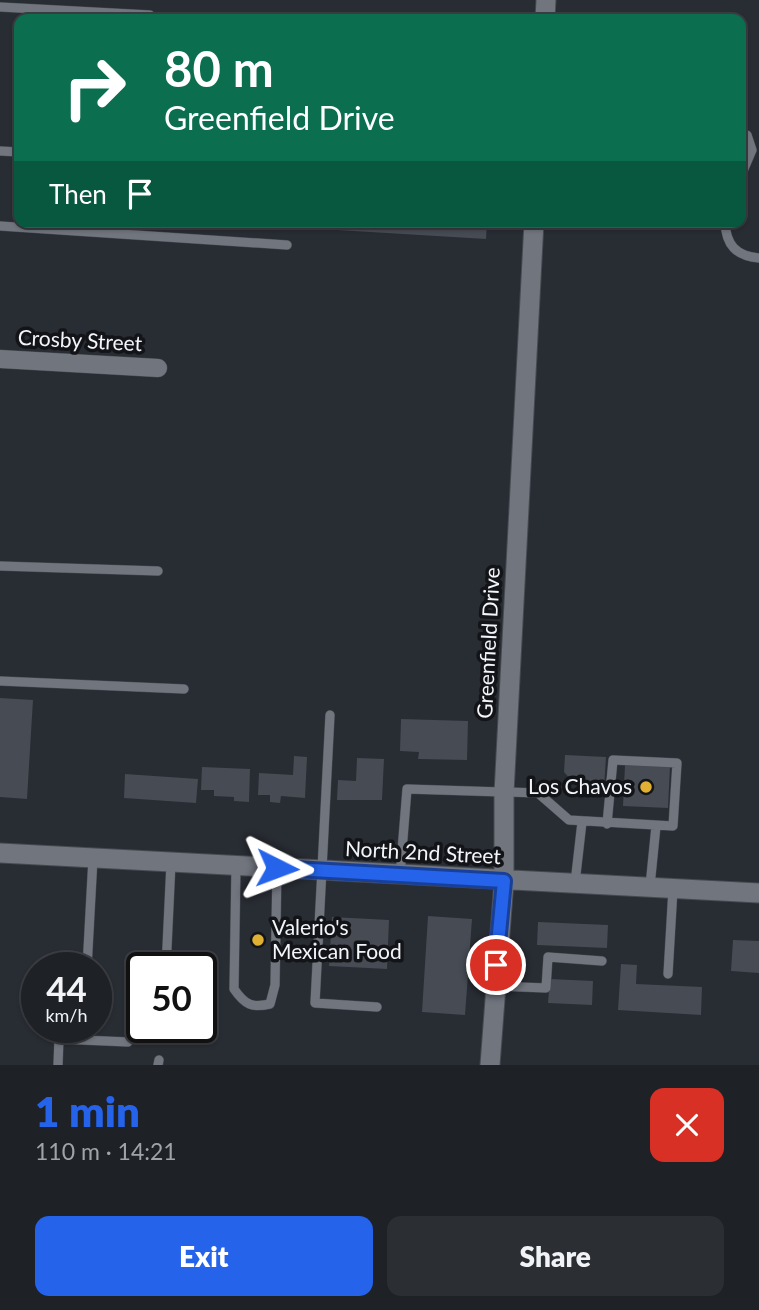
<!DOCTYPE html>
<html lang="en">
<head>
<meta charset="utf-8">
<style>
	body { margin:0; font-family:Lato,sans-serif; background:#2b2e32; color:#f1f3f6; height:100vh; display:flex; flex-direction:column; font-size:26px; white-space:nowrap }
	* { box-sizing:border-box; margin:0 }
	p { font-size:23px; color:#a1a3a7 }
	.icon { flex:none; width:38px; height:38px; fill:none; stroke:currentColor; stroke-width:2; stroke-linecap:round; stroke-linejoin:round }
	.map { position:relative; height:1065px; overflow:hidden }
	.sheet { display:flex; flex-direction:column; background:#1e2126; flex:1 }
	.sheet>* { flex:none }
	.banner { position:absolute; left:14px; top:14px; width:732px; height:214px; border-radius:14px; box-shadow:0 2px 5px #0004,0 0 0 2px #3c3e43; background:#0b6e4f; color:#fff; overflow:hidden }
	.speed { position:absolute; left:21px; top:952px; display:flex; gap:14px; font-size:35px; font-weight:700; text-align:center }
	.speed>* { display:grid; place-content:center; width:91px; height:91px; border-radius:50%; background:#1e2126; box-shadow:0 2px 5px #0004,0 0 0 2px #3c3e43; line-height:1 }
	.speed small { font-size:18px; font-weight:400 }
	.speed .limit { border:4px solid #111; border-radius:10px; background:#fff; color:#111 }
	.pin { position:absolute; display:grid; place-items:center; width:60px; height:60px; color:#fff; margin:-30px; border:4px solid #fff; border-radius:50%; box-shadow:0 2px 7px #0007 }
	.me { position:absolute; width:77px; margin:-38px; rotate:93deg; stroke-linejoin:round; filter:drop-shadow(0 0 5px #0008) }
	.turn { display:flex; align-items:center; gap:24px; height:147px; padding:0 35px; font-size:32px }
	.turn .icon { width:91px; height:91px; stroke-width:2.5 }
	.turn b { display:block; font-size:49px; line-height:60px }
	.then { display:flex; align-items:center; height:66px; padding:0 35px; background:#0003; gap:14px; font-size:26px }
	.round { display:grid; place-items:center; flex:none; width:74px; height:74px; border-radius:14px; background:#2b2e32 }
	.headline { display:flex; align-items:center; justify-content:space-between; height:119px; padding:0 35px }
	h1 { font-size:42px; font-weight:800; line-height:52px; color:#2563eb }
	.button { display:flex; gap:14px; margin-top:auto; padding:14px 35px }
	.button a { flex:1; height:80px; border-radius:14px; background:#2563eb; color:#fff; font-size:28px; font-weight:800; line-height:80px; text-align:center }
	.button a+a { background:#2b2e32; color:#f1f3f6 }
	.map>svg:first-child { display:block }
</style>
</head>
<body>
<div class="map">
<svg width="759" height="1065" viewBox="0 0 759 1065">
	<rect width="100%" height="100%" fill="#282c33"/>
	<path fill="#474b53" d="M254,222H487L486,239L253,225Z
		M0,698L33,700L27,799L0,797Z
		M401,719L468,721L467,760L418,759L419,752L400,751Z
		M565,755L606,757L604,789L578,788L564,772Z
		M294,756L307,757L305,798L281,796L280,803L270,802V795H258L259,773L293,775Z
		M357,758L384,759L382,800H337L338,780L356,781Z
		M625,765L670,767L668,808L623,806Z
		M202,767L250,769L249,802L234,801V797L214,796V790H201Z
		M125,774L198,779L196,803L124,798Z
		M428,916L472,919L465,1015L422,1012Z
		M332,917L389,920L387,969L329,966Z
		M538,922L608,925L607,948L537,945Z
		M733,940L759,941V973L731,971Z
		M621,964L637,965L636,984L702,987L701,1015L618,1010Z
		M550,979L593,981L592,1005L548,1003Z"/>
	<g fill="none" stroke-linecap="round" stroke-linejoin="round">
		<g stroke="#474a51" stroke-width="10">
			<path id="service" d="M0,7L150,15
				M740,133L747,135L752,150L740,178
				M0,151L19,152
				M725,222C726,245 736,256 759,258
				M0,226L287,245
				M0,566L158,571
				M0,681L184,689
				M330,715L315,1003L377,1007
				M236,866L234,989C245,1005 252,1008 270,1004L275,985L277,868
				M400,875L407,789L538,793L569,820L673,826L677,763L613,760L607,824
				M575,883L582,822
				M650,886L656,826
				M87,968L93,858
				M166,968L171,863
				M668,974L673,889
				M496,986L546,988L548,957L602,961
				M162,1040L163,1027
				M58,1065L59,1039L128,1042
				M158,1065L159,1060"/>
		</g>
		<g stroke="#474a51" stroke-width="19">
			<path id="minor" d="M0,359L158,368"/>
		</g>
		<g stroke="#474a51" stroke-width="21">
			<path id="secondary" d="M545,19L546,0
				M0,853L759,893
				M490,1065L504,881V793L534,222"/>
		</g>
		<use href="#service" stroke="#71757e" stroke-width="9"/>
		<use href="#minor" stroke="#71757e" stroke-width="18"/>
		<use href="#secondary" stroke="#71757e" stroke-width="19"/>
	</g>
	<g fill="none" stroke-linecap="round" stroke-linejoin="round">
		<g stroke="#184099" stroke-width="18">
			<path id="route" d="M277,868L504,881L496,965"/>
		</g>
		<use href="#route" stroke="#2563eb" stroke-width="12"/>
	</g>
	<g fill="#e0b034" stroke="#131418" stroke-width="2.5">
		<circle cx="646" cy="787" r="7"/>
		<circle cx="258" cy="940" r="7"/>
	</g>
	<g text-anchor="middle" stroke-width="7" stroke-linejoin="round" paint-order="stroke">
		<g font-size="21" fill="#f2f5fa" stroke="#131418">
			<text transform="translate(80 341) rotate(3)" y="7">Crosby Street</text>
			<text transform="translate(489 643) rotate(-87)" y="7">Greenfield Drive</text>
			<text transform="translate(423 853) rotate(3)" y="7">North 2nd Street</text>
		</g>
		<g font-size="21" fill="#f2f5fa" stroke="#131418" text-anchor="end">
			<text x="632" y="794">Los Chavos</text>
			<text x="272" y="935" text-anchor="start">Valerio's<tspan x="272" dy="24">Mexican Food</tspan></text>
		</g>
	</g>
</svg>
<div class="speed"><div>44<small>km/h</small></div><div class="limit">50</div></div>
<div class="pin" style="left:496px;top:965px;background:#d93025"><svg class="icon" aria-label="arrive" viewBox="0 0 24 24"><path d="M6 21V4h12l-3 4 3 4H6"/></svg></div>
<svg class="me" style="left:277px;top:868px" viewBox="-20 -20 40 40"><path d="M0-17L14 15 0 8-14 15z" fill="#2563eb" stroke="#fff" stroke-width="4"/></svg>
<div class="banner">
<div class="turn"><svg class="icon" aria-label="right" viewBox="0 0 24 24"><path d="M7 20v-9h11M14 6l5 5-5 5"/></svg><div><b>80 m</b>Greenfield Drive</div></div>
<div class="then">Then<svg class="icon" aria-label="arrive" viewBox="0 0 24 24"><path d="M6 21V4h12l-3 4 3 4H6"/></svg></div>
</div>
</div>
<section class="sheet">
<div class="headline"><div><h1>1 min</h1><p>110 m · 14:21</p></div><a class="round" style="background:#d93025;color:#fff"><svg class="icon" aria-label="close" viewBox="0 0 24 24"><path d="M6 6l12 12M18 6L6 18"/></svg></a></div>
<div class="button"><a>Exit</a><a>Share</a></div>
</section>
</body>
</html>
